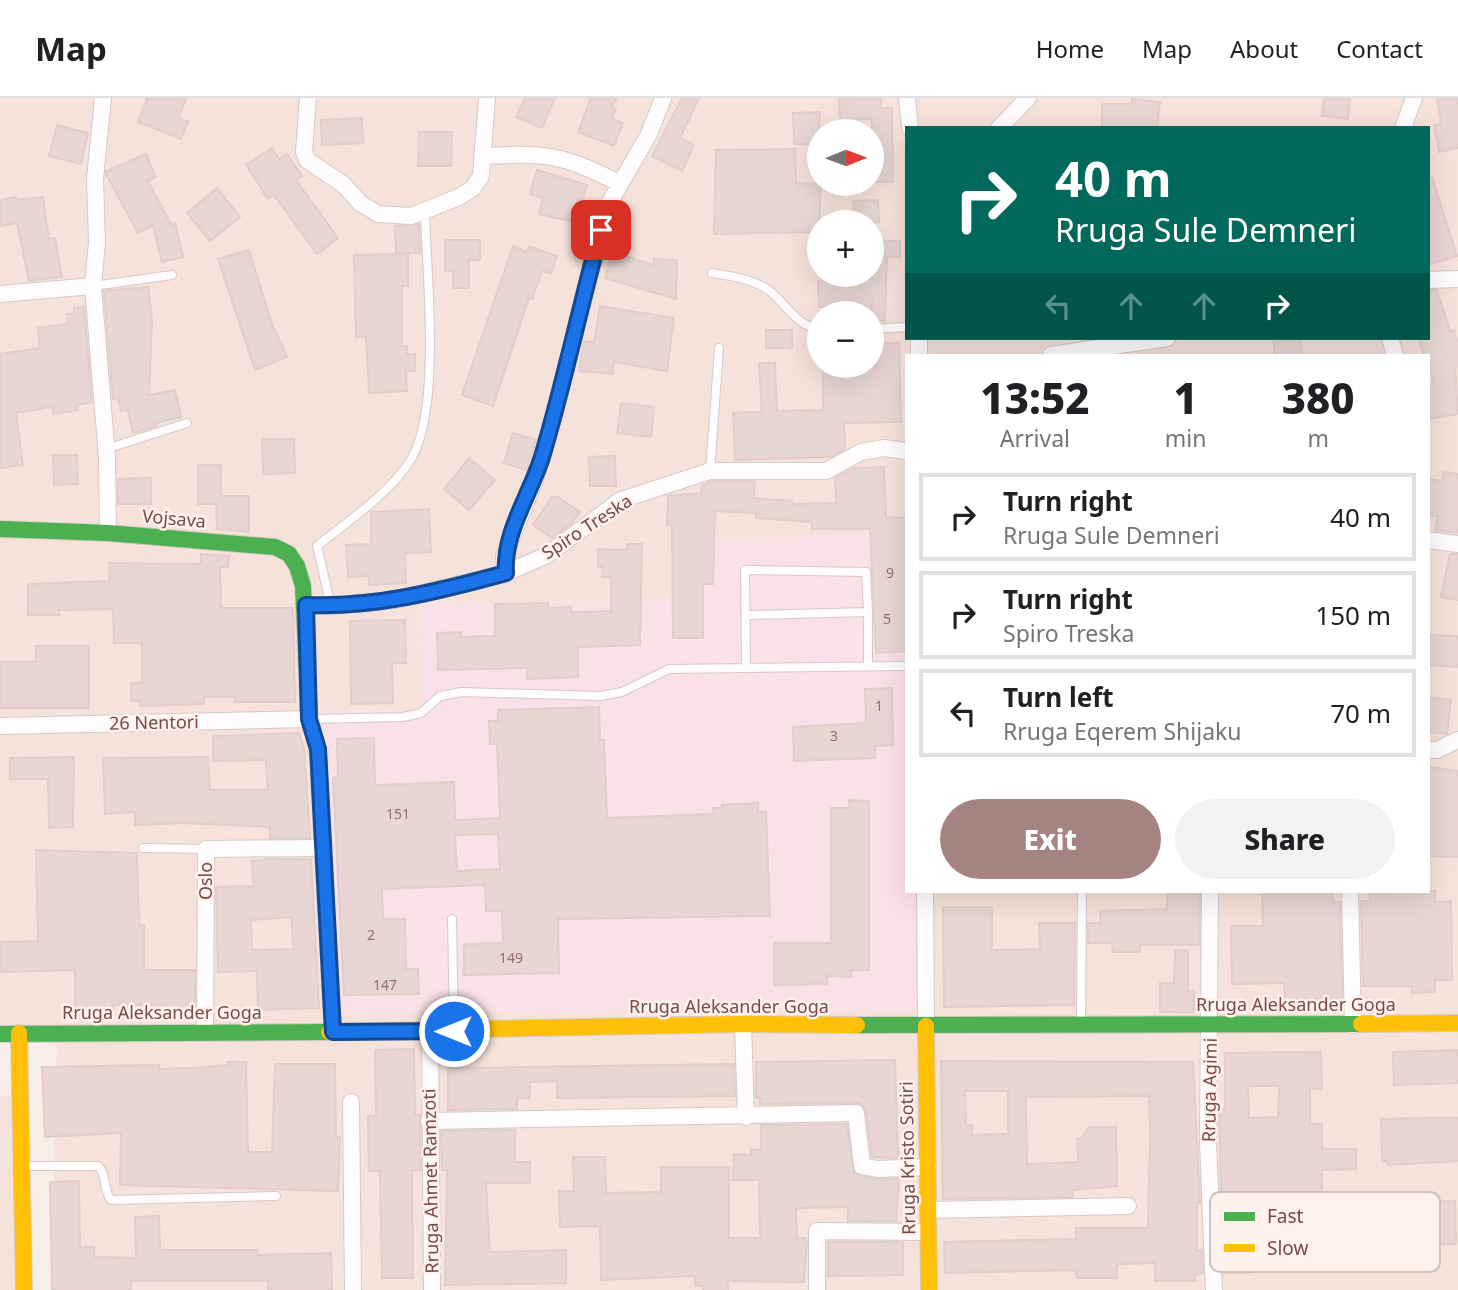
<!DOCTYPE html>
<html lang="en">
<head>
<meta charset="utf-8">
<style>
	body { margin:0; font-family:"Noto Sans",sans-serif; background:#f2f2f2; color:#202124; height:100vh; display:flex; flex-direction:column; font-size:26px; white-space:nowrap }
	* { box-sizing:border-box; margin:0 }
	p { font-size:23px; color:#757577 }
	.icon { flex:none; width:38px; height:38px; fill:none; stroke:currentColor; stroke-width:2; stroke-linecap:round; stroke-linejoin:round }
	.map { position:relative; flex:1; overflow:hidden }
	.sheet { position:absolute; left:905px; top:256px; width:525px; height:539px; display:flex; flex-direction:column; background:#fff; border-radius:0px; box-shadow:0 7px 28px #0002 }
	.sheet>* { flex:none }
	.hud { position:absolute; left:905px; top:28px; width:525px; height:214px; border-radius:0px; box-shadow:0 7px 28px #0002; background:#00695c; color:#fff; overflow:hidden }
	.needle { width:46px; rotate:89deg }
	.tools { position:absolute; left:807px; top:21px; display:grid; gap:14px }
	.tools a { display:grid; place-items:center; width:77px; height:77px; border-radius:50%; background:#fff; box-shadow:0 7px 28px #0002; font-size:35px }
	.pin { position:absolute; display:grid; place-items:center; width:60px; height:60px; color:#fff; margin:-30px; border-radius:14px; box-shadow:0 4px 10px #0006 }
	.me { position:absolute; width:77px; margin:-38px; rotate:270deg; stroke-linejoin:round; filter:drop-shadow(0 0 5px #0008) }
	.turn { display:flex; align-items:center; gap:24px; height:147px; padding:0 35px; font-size:32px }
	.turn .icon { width:91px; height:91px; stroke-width:2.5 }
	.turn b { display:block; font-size:49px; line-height:60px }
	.lanes { display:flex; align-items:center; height:66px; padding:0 35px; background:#0003; justify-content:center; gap:35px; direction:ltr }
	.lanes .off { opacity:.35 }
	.eta { display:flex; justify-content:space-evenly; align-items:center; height:119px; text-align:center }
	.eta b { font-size:42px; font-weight:800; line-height:49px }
	.cta { display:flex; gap:14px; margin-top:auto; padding:14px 35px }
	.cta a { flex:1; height:80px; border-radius:42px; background:#a58380; color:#fff; font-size:28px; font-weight:800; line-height:80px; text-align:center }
	.cta a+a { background:#f2f2f2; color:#202124 }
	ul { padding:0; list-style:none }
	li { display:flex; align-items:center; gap:21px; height:88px; margin:0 14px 10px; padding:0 21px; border:4px solid #e0e0e0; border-radius:0px }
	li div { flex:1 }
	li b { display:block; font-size:26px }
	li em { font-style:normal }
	header { display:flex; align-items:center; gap:42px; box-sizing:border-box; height:98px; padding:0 35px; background:#fff; border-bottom:2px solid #e0e0e0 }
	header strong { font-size:33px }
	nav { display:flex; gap:38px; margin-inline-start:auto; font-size:24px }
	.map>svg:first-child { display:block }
</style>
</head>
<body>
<header>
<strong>Map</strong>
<nav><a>Home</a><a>Map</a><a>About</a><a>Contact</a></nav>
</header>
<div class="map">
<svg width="1458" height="1192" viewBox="0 0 1458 1192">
	<rect width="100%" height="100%" fill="#f8eee9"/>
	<path fill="#f5e2da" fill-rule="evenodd" d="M0,0H1458V925L0,930ZM906,30H1428V240H906ZM819,33H872V86H819ZM819,124H872V177H819ZM819,215H872V268H819ZM906,257H1428V793H906Z
		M57,932L1458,933V1192H52Z
		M0,998L16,999L18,1192H0Z"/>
	<path fill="#fae1e7" d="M906,436V793H915L916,913L342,915L310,613L422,611L421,505L675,502L674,441Z"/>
	<path fill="#e7d6d3" stroke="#e1cecb" stroke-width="2" fill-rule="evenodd" d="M147,0H186L179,20L188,24L181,41L138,24Z
		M525,0H555L542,30L516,19Z
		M591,0H617L611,9L616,11L611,20L623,25L614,48L578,34Z
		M682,0H699L680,40L694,47L682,73L652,58Z
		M839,0H881V10H892L893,84H872V21L840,22Z
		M1324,0H1350L1348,21L1322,18Z
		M1437,0H1458V50L1439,54L1434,27L1441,26Z
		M1132,1L1160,4L1157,30H1102V6H1132Z
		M820,14L819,46H794L793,15Z
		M362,20L363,45L322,47L321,22Z
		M57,27L88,35L81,66L49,58Z
		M419,34H452L451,68H418Z
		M272,50L279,61L287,56L302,78L296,82L338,140L317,156L274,97L268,101L246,67Z
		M795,51L796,85L821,86L819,134L714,136L716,52Z
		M146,56L156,79L148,83L172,128L175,125L183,159L162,164L153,127L138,135L106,76V73Z
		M537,72L587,87L582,103L578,101L574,124L539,116L543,100L530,96Z
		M1432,79L1457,158L1428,167V80Z
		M217,90L240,119L210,143L187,115Z
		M16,99V102L43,99L49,141L55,140L62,179L29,183L17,125L0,128V102Z
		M878,102L879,124H854L853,103Z
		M419,126L420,155H396L395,128Z
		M445,142H480V162H469V190H453V173H445Z
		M872,143H900V159H887L885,223H872V202L871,215H852V208L819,209L818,183L872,181Z
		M513,148L527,154L529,148L557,158L551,176L542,173L532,201L529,200L493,308L462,297Z
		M249,152L272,226L287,259L255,272L218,161Z
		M612,154L654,167V161L677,162L676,201L605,180Z
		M408,156V188H402V248H407V257L415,256V273H406L407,293L369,295L366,239H356L354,157Z
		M148,189L152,221L149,297L175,292L181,319L156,325L157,328L133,335L128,312L121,313L118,300L113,301L104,193Z
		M1428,192H1437L1450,233L1454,232L1458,246V269L1455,270L1458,316L1428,321V287L1433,286L1428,257H1424L1419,242L1428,240Z
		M600,208L674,220L667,273L614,264L613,276L579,273L584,243L594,244Z
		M84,209L92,304L77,307L78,312L53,316L52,309L16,315L23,367L0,370V256L40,250L38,230L68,226L67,216L74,215V210Z
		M766,232H792V250H766Z
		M1273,240H1300L1302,257H1275Z
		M876,245H899L901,324L844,325L845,351L830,359L735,362L733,315L762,314L759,265H775L777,313L823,312V268H876Z
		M621,305L654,309L651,339L617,335Z
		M513,335L536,342L527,372L504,365Z
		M262,341H294L295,375L263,376Z
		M53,357H77L78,386L54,387Z
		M615,358L616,388H590L589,359Z
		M469,360L495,382L469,412L444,391Z
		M198,367H221V398H249V434L217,431L216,406H198Z
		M884,369L886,419L906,420V553L876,555L870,431H812V424L756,420V415L715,413L713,486H703V540H673L672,427H667L668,398L701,395L702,388L712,383H755L754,400L792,403V406L836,405L835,380L854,370Z
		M1444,374L1458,376V435L1435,432L1438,418L1428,417V381L1442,383Z
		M151,380V406H118V381Z
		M552,399H558L580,414L572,425L552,440L533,427Z
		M429,411L431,454L405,455L406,485L369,487V478L348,479L346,447L371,446V414Z
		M627,446H642L640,547L578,549V579L527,581V570L438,572L437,535L461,534V539L495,538V506L548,505V510L571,509V514L611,513V479H602L603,469H598V451L627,452Z
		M201,456L229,458L228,469H220L221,510H293L295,604H235V599H204V606L140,608V603H131V585H142V545H114L113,511L59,512V517H28V486L110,483L109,465L201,466Z
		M1450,456H1458V502L1441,499Z
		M405,522L406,565H392L393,605L351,606L350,523Z
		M1428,537L1458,538V569L1428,567Z
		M36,548H89V610H0V564H36Z
		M892,590L893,647L875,648V660L794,663L793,629L866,625L865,591Z
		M1428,599L1451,602L1447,636L1428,634Z
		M599,609L600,642H604L607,720L714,716L713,710H722V707L758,705V714H766L770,818L558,821L559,875L464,877V846L503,845L502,813H486L485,787L382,791L383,821H405L406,871H418L419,896L344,897L333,680L338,679L337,641L374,640L375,687L454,684L455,722L500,720L497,646H490L489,623H498V612ZM498,736L500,771L457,773L455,737Z
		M299,635L304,651L310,740H270V729L182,725L135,727V714L105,716L103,660L208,659L210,692H268L266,662L213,663V638Z
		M74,659L73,729L49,730L48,681H10V660Z
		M1428,669L1458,673V759L1428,758Z
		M849,702L869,703V872H851V879L827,878V886L774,887V845H831V710H850Z
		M36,752L137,755L139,827H144V872H195V912H166V907H113V921H75V872L0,874V844L38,843Z
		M271,761H311L319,910L258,912L257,873L218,874L216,789L254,788L252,763ZM291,819L294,851L252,852L251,822Z
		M1167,793H1200L1199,847H1140V854H1113L1112,845H1088V825H1101L1100,813L1167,811Z
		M1262,793H1333V804H1340L1342,900L1285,902L1284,885L1232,886L1231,828H1263Z
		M1370,793H1435V804L1451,803L1452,882H1435V894L1412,895V888H1363L1361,803H1370Z
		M943,809H992V852L1040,851L1039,825H1075L1074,907L944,909Z
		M1175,852L1188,853V893H1194V914H1160V885H1174Z
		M414,951L415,1017H420L421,1072H412L413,1180H382L380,1073H369L368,1018H376L375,952Z
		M1458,952V985L1394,987L1393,954Z
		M1321,954L1322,991H1310V1026H1322V1051H1356V1071L1322,1072V1105L1455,1103L1456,1146L1266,1148L1265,1105H1221L1219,1011H1225V955ZM1248,988H1279L1278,1019L1249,1020Z
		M895,962L898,1060L872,1059L866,1014L860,1005L760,1006V1000H756V964Z
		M941,963L1193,964L1200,1105H1197V1153L1202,1152L1203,1175L1195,1177V1183H1155V1165L1117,1166V1180H1077L1076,1172L945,1175L944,1144L1076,1141V1130H1148L1150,1037L1149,998L1026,999L1027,1066L1078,1064L1077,1041L1082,1040L1089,1029H1116L1117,1088L1072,1092L1073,1099L943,1101ZM965,993H1008V1036L972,1037V1027H966Z
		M228,964H246L248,1054H272L275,966H335L336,1039H340L338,1093L120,1087L121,1035L45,1039L42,969L159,967V971L193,970L228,967Z
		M734,966L735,998L557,1000V983L530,984V1000H517V1011L448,1012V970Z
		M1438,1020H1458V1063L1388,1067V1063H1382L1381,1021Z
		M847,1026L855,1076L875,1081H899L896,1123H848V1109L796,1110L797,1140H805L807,1145L804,1184L728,1183V1192H703V1188H695V1178L601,1182L600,1128L560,1129L559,1093H574L573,1059H605L606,1095L661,1094V1069H729V1140H760L759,1082H733L734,1056L751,1057V1051L761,1052V1027Z
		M515,1032V1064H530V1085H486L490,1154L566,1152V1185L445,1187L447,1072H442L441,1033Z
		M79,1083L80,1149H94V1159L136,1160L135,1119L159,1118L160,1152H257L258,1157L331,1155L332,1192H268V1183H131V1192H52L50,1084Z
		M828,1144H903V1177L828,1178Z
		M1223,1152H1248L1249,1175H1224Z"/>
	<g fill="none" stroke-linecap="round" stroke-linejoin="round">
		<g stroke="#d6c9c6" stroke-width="10">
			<path id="lane" d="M712,175C731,178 755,181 771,194C788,209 795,225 819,232
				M93,188L172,177
				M872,231L906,229
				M106,351L187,325
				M710,373L719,250
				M331,508L317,448C348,423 385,399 408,366C443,318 426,173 425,113
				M868,514L866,474L745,472L746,570L906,568
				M747,517L868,514V568
				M311,621L403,619L421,615L440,598L462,594L601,598L622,594L669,571L746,570
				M143,750L206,751
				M452,821L454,930
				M1081,926L1082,793
				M24,1068H98C108,1077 102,1091 111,1102L276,1098"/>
		</g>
		<g stroke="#d6c9c6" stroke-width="18">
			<path id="street" d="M103,0L95,81L97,144L93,188L107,360L108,435
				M308,0L304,54L307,62L344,87L360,105L378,116L411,118L459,99L473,90L481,78L487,0
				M907,0L910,30
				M999,30L1028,0
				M1403,30L1414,0
				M483,58C548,55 561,56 619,85
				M1428,182L1458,181
				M0,196L93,188
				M1390,240L1395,257
				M919,257V240
				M1051,257L1167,240
				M1428,442L1458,446
				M506,475L504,459L535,382L556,310L607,109L649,36L663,0
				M306,507L331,508L394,502L506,475L547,457L621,402L710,373H826L861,354L884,350L906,353
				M0,628L309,621
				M1428,652H1437L1458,642
				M925,793L926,928
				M1210,793L1208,1043L1214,1192
				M1350,793L1353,927
				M743,926L746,1019
				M430,933L432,1192
				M205,934L206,751L325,750
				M351,1004L353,1192
				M429,1023L856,1015L862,1068L877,1071L928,1069
				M928,1112L1128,1108
				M817,1192V1133L928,1134"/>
		</g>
		<g stroke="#d8cac7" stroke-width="18">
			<path id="fast" d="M0,431L108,435L275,449L289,456L297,468L303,488L309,621L318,651L322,736
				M857,927L1361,926
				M0,936L329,934"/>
		</g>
		<g stroke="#d8cac7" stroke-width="18">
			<path id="slow" d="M322,736L333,934
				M1361,926L1458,925
				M926,928L929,1192
				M329,934L743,926L857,927
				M19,935L24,1192"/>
		</g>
		<use href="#lane" stroke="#fefcfc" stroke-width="8"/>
		<use href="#street" stroke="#fefcfc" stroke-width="16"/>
		<use href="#fast" stroke="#4caf50" stroke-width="16"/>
		<use href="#slow" stroke="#ffc107" stroke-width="16"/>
	</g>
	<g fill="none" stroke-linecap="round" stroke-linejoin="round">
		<g stroke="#114b97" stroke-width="18">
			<path id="route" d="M454,933L333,934L318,651L309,621L306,507C374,510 440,493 506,475C503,435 530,397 542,359C564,285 580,208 601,132"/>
		</g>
		<use href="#route" stroke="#1a73e8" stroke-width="12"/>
	</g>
	<g text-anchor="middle" stroke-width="5" stroke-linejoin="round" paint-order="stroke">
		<g font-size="14" fill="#956e6c">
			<text x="890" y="480">9</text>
			<text x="887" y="526">5</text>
			<text x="879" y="613">1</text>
			<text x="834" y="643">3</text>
			<text x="398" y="721">151</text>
			<text x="371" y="842">2</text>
			<text x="511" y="865">149</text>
			<text x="385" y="892">147</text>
		</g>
		<g font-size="18" fill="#784a47" stroke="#fff1eb">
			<text transform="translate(174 421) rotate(5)" y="6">Vojsava</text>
			<text transform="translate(587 429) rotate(-33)" y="6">Spiro Treska</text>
			<text transform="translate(154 625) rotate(-1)" y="6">26 Nentori</text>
			<text transform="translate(206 783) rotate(-90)" y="6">Oslo</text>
			<text x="1296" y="913">Rruga Aleksander Goga</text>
			<text x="729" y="915">Rruga Aleksander Goga</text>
			<text x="162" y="921">Rruga Aleksander Goga</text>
			<text transform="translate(1210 992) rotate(-89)" y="6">Rruga Agimi</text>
			<text transform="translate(908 1060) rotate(-91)" y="6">Rruga Kristo Sotiri</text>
			<text transform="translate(431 1083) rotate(-91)" y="6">Rruga Ahmet Ramzoti</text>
		</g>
	</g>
	<rect x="1210" y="1094" width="230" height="80" rx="10" fill="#fff1eb" stroke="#d6bfba" stroke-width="2"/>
	<rect x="1224" y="1114" width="31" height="9" fill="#4caf50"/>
	<rect x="1224" y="1146" width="31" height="8" fill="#ffc107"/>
	<g font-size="19" fill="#784a47">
		<text x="1267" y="1125">Fast</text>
		<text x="1267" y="1157">Slow</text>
	</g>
</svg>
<div class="tools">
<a><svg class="needle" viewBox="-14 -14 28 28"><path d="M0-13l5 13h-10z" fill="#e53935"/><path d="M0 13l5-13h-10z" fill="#757577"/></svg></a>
<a>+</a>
<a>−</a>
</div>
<div class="pin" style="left:601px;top:132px;background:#d93025"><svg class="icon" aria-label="arrive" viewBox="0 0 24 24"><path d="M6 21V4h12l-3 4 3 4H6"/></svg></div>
<svg class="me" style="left:454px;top:933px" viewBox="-20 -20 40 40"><circle r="17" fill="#1a73e8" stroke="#fff" stroke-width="3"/><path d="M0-11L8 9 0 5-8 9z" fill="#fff"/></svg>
<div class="hud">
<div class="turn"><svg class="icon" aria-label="right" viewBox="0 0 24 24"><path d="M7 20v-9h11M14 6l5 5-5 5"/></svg><div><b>40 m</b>Rruga Sule Demneri</div></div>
<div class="lanes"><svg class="icon off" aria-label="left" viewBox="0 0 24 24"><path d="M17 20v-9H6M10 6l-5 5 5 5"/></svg><svg class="icon off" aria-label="ahead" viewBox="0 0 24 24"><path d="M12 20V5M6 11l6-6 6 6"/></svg><svg class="icon off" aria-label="ahead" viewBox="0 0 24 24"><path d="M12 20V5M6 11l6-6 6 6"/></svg><svg class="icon" aria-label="right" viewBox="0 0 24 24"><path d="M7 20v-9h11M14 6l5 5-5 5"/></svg></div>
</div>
<section class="sheet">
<div class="eta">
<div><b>13:52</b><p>Arrival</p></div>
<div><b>1</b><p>min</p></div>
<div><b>380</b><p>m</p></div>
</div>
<ul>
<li><svg class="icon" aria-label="right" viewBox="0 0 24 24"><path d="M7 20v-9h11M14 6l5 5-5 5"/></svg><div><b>Turn right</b><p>Rruga Sule Demneri</p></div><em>40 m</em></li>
<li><svg class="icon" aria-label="right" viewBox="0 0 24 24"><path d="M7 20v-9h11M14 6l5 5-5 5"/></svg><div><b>Turn right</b><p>Spiro Treska</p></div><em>150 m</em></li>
<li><svg class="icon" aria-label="left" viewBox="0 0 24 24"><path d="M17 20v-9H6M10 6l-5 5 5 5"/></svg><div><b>Turn left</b><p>Rruga Eqerem Shijaku</p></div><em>70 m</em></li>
</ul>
<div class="cta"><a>Exit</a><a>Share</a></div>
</section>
</div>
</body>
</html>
